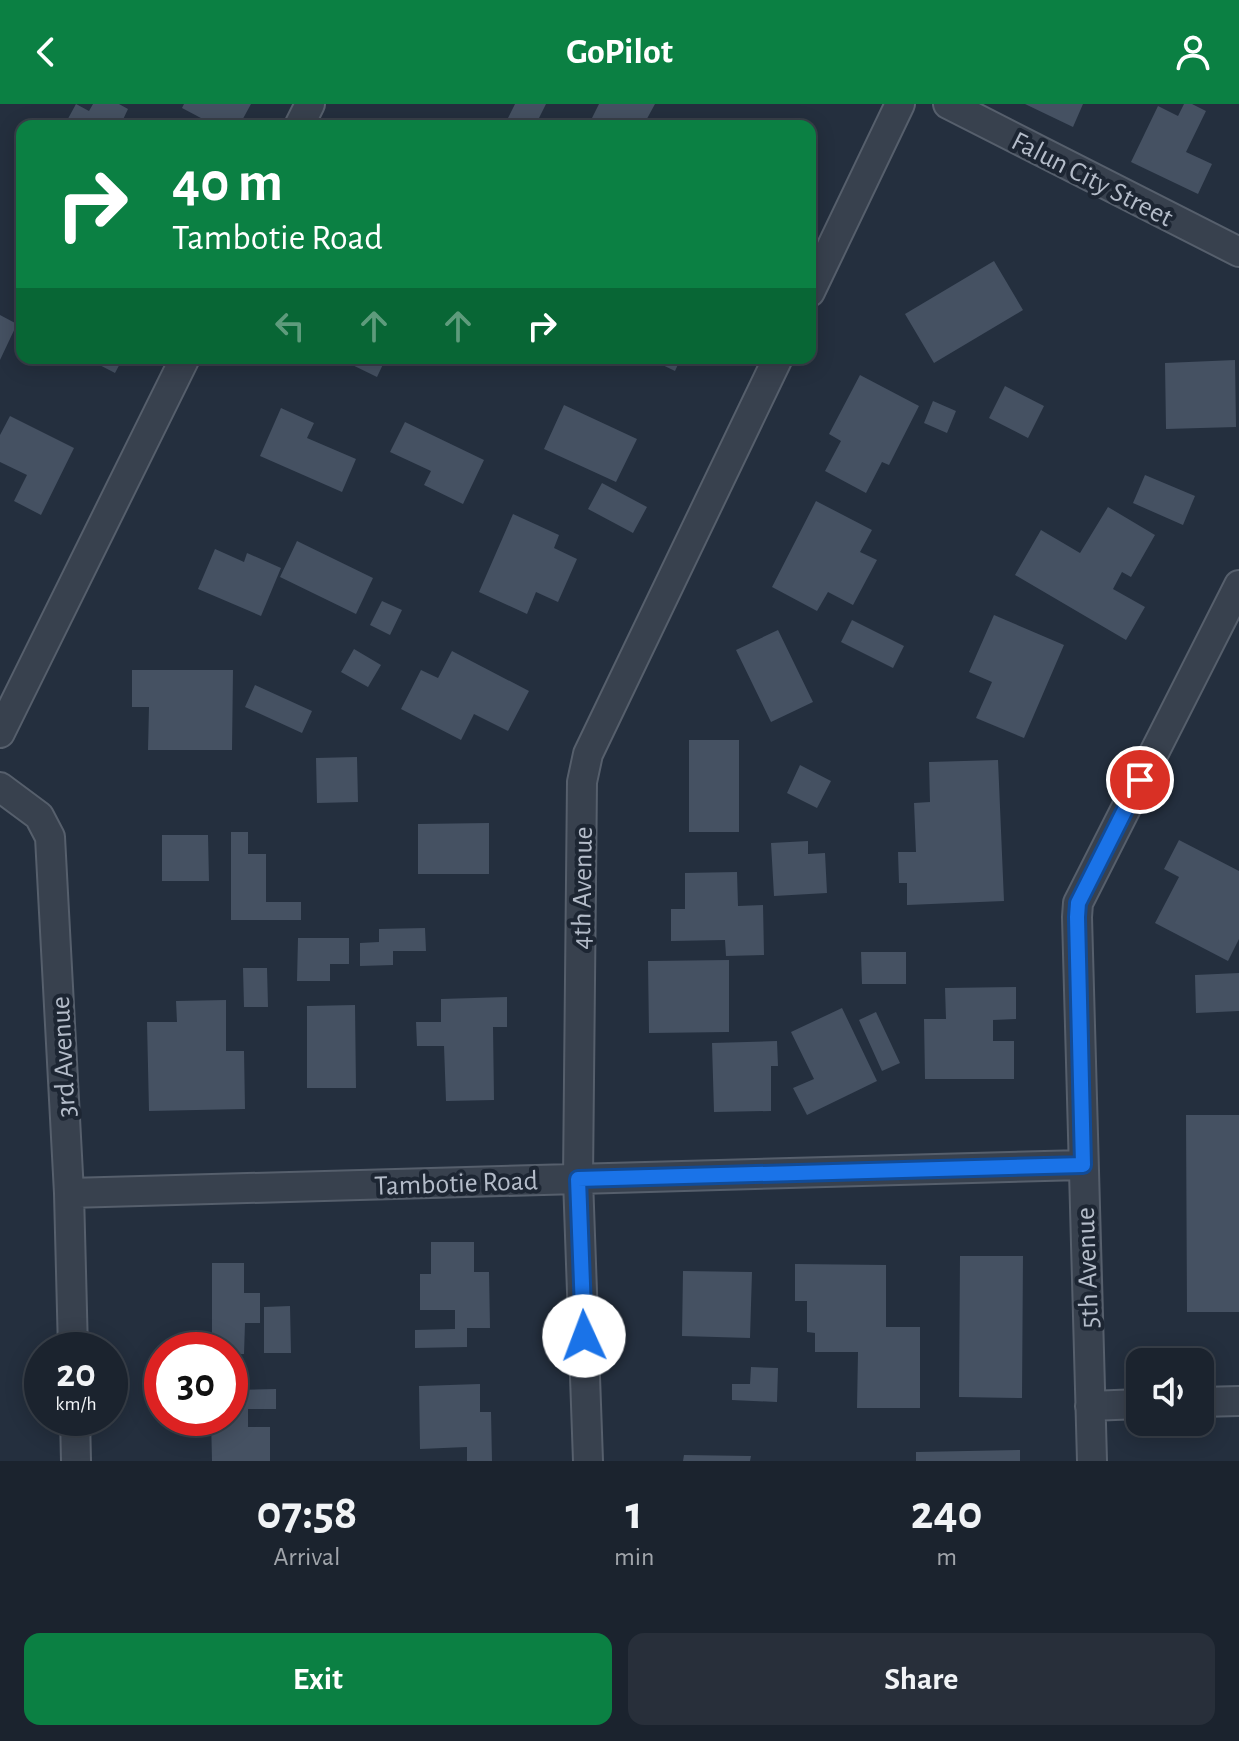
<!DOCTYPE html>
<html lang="en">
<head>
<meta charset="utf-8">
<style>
	body { margin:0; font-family:"Alegreya Sans",sans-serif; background:#282f3a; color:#f1f3f6; height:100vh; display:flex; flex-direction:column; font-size:30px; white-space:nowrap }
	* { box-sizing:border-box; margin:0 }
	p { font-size:26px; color:#a0a4aa }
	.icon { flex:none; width:44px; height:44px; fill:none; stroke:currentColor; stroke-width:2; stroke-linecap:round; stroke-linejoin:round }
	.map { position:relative; height:1357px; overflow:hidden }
	.panel { display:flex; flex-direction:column; background:#1b232e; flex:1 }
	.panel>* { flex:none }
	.top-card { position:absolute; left:16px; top:16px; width:800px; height:244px; border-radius:16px; box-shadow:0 4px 20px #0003,0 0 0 2px #39404a; background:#0b8043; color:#fff; overflow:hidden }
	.tools { position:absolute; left:1126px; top:1244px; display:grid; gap:16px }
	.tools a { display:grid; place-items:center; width:88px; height:88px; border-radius:16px; background:#1b232e; box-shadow:0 4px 20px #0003,0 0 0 2px #39404a; font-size:40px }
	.speed { position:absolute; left:24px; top:1228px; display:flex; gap:16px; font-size:40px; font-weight:700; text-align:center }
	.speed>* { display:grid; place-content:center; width:104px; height:104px; border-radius:50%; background:#1b232e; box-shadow:0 4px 20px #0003,0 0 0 2px #39404a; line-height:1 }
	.speed small { font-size:20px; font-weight:400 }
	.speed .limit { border:12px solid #d22; background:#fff; color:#111 }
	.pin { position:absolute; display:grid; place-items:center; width:68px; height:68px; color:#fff; margin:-34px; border:4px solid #fff; border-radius:50%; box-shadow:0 2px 8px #0007 }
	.me { position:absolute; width:88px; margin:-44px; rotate:358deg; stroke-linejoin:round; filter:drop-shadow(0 0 6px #0008) }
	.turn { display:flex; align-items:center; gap:28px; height:168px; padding:0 24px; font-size:36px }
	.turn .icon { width:104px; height:104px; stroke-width:2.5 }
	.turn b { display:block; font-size:56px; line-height:68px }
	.lanes { display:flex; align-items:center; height:76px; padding:0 24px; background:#0003; justify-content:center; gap:40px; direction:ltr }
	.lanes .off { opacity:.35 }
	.eta { display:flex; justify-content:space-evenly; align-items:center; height:136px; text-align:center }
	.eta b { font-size:48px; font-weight:700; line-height:56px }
	.primary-button { display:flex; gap:16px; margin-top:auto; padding:16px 24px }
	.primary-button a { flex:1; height:92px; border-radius:16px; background:#0b8043; color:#fff; font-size:32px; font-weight:700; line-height:92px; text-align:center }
	.primary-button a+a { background:#282f3a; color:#f1f3f6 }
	header { display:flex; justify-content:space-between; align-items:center; height:104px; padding:0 24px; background:#0b8043; color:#fff; font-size:36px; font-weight:700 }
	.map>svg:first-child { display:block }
</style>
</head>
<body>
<header><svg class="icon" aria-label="back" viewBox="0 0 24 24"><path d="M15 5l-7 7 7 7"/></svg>GoPilot<svg class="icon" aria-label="person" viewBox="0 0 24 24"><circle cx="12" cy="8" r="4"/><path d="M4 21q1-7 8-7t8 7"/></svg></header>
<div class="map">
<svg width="1239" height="1357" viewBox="0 0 1239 1357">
	<rect width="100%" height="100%" fill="#242f3e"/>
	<path fill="#455162" d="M76,0L89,7L93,0H119L128,5L120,22H64Z
		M184,0H251L239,22H216L182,4Z
		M515,0H546L535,22H504Z
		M599,0H655L643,22H593L589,20Z
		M1025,0H1083L1073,23Z
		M1184,0H1192L1206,7L1186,48L1212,60L1198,90L1131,58L1158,2L1178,12Z
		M994,157L1023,206L934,259L905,210Z
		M0,211L17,220L0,256Z
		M86,254H123L115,269Z
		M338,254H386L377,273Z
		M648,254H681L675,267Z
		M1235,256L1236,323L1166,325L1165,259Z
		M860,271L919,302L889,361L882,358L866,389L825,367L841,337L829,330Z
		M1005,282L1044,302L1028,334L989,314Z
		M933,297L956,307L947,329L924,319Z
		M564,301L637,335L616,378L544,345Z
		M281,304L314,319L307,334L356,355L342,388L260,352Z
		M10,312L74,344L41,411L14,397L27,371L0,358V331Z
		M405,318L484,356L463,400L424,381L431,367L390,348Z
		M1145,371L1195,392L1183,421L1133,399Z
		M602,379L647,403L633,429L588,405Z
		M816,397L872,426L860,448L877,456L853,501L828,488L817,507L772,483Z
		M1108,403L1155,431L1131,473L1122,468L1113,485L1145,503L1126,536L1015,471L1041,426L1080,449Z
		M513,410L559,431L554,444L577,455L558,498L536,488L527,510L479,488Z
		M297,437L373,474L356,510L280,473Z
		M215,445L244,458L247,449L281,464L261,512L198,485Z
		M382,497L402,506L390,531L370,521Z
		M994,511L1064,541L1024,634L976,614L992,578L969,568Z
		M852,516L904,542L893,564L841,538Z
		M778,526L813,598L771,618L736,546Z
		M354,545L381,561L368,583L341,568Z
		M452,547L529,587L508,627L474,610L461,636L401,605L421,566L438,574Z
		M132,566H233L232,646H148L149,603H132Z
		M255,581L312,607L302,629L245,603Z
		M689,636H739V728H689Z
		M357,653L358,698L317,699L316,654Z
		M998,656L1004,797L907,801V779H899L898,748H916L914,699L930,698L929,658Z
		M800,661L831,677L817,704L787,689Z
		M489,719V770H418V720Z
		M231,728H248V750H266V798H301V816H231Z
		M162,731H208L209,777H162Z
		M1179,736L1239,767V835L1228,857L1155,819L1179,773L1164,765Z
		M808,737V750L825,749L827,789L774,792L771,739Z
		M737,768L738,802L763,801L764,851L726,852L725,836L671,837V805H685V769Z
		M425,824L426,847H393V861L360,862V839L379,838V825Z
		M298,834H349V860H330V877H297Z
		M861,848H906V880H862Z
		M729,856V928L649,929L648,857Z
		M243,864H267L268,903H244Z
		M1239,869V907L1196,909L1195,871Z
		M1016,883V915L993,916V937H1014V975H925L924,915H946L945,884Z
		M507,893V923H493L494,996L446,997L444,942H417L416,918H441V895Z
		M226,896V947H244L245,1005L149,1007L147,918H177L176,897Z
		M355,901L356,984H307V902Z
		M842,904L877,977L807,1011L793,984L814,975L791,928Z
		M876,908L900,959L882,967L859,916Z
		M777,937L778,962H771V1007L714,1008L712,939Z
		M1186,1011H1239V1208H1187Z
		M431,1138H474V1168H489L490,1224H467V1243L415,1244V1226L455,1225V1206H420V1170H431Z
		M960,1152H1023L1022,1294L959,1293Z
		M212,1159H244V1189H260V1219H245L244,1250H230V1246H212Z
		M795,1160L886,1161V1223H920V1304H857L858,1248H815V1229L807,1228V1197H795Z
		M683,1167L752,1168L750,1234L682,1232Z
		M290,1202L291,1249H264V1203Z
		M751,1263L778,1264L777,1298L732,1296V1280H750Z
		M480,1280V1308H491L492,1357H467V1343L420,1345L419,1282Z
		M276,1285V1305H248V1323H270V1357H212L211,1314H230V1286Z
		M1020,1346V1357H916V1348Z
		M684,1351L751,1352L750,1357H683Z"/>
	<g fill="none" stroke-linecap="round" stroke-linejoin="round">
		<g stroke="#565f6c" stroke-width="32">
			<path id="minor" d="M948,0L1239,148
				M299,22L310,0
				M810,188L900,0
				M0,629L185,254
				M0,683L39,712L50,733L69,1089L73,1246
				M69,1089L1083,1061
				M1200,1298L1239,1297
				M1090,1302L1140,1300
				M75,1314L76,1357
				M588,1357L578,1075L582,678L588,650L778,254
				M1092,1357L1077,813L1078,799L1239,481"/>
		</g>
		<use href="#minor" stroke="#38414e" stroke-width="28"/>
	</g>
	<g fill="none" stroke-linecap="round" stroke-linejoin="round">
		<g stroke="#114b97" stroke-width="20">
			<path id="route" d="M584,1232L578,1075L1083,1061L1077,813L1078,799L1140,676"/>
		</g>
		<use href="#route" stroke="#1a73e8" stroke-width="14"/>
	</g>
	<g text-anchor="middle" stroke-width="8" stroke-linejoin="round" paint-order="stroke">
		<g font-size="28" fill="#b4bcc9" stroke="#1d2633">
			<text transform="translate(1093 74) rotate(27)" y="10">Falun City Street</text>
			<text transform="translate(581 784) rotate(-89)" y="10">4th Avenue</text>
			<text transform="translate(62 953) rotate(-93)" y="10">3rd Avenue</text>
			<text transform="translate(456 1078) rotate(-2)" y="10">Tambotie Road</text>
			<text transform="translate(1086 1164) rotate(-92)" y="10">5th Avenue</text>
		</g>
	</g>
</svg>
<div class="tools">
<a><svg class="icon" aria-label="sound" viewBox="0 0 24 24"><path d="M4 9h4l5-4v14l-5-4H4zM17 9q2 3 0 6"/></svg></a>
</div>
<div class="speed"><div>20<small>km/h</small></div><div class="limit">30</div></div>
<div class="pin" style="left:1140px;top:676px;background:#d93025"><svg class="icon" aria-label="arrive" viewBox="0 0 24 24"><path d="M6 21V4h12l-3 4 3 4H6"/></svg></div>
<svg class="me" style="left:584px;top:1232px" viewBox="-20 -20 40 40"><circle r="19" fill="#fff"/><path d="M0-13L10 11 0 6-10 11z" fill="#1a73e8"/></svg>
<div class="top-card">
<div class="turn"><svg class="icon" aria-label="right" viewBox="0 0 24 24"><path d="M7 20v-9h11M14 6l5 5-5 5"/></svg><div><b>40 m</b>Tambotie Road</div></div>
<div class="lanes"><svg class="icon off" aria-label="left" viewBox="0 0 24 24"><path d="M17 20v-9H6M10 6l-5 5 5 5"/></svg><svg class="icon off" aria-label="ahead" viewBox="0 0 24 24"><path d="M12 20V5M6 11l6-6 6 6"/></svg><svg class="icon off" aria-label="ahead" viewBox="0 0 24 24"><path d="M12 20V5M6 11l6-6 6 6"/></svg><svg class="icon" aria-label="right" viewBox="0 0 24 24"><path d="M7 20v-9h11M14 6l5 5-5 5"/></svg></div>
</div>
</div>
<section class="panel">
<div class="eta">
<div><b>07:58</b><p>Arrival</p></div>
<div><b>1</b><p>min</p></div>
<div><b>240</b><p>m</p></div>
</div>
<div class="primary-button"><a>Exit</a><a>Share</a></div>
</section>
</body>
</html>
